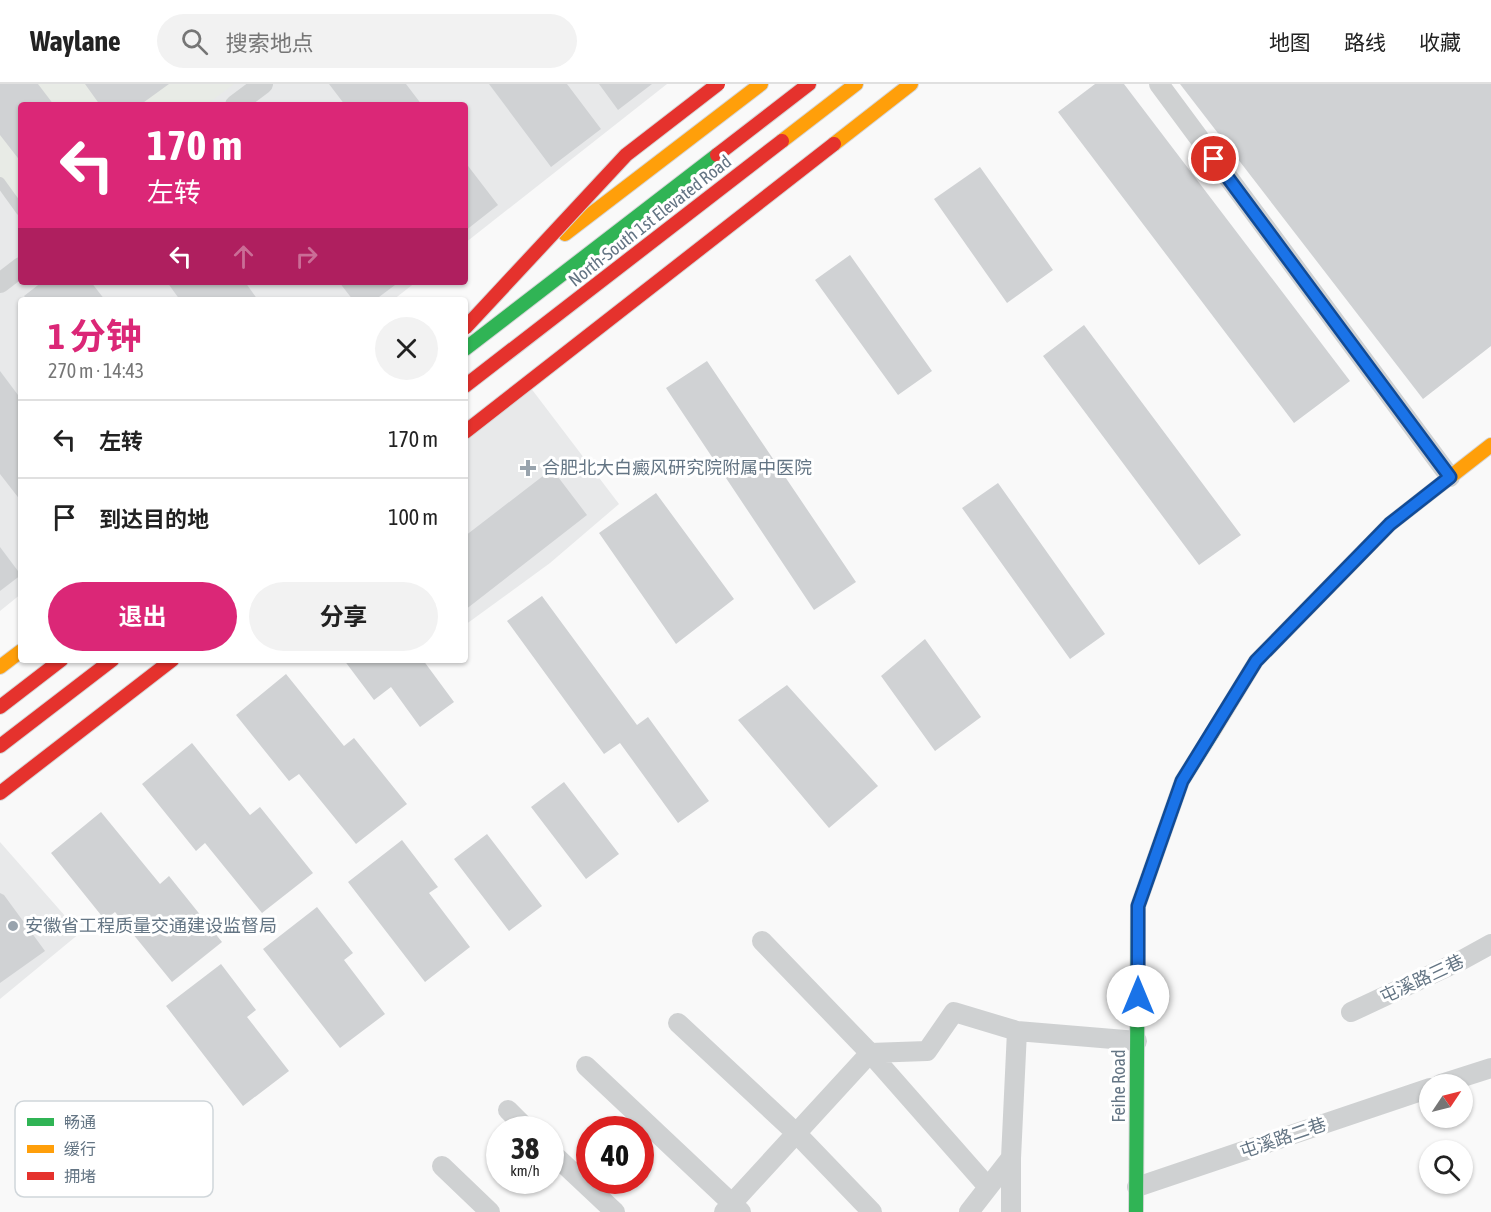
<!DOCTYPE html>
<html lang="zh">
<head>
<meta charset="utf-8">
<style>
	body { margin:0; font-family:"Asap Condensed","Noto Sans SC",sans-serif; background:#f2f2f2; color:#222; height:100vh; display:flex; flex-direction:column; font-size:22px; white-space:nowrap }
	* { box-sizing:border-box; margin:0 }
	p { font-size:20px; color:#767676 }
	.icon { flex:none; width:33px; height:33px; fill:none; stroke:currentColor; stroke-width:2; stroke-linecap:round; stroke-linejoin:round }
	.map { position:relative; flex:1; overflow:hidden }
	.sheet { position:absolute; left:18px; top:213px; width:450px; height:366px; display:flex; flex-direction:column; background:#fff; border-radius:6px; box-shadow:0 2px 4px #0004 }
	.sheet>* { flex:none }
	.banner { position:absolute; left:18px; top:18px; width:450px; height:183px; border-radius:6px; box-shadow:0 2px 4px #0004; background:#db2777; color:#fff; overflow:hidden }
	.needle { width:39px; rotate:55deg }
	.fabs { position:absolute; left:1419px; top:990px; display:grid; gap:12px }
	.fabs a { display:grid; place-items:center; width:54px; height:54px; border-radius:50%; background:#fff; box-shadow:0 2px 4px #0004; font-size:30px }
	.speed { position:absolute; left:486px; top:1032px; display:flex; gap:12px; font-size:30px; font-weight:700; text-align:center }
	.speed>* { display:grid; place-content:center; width:78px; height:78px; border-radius:50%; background:#fff; box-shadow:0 2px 4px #0004; line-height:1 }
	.speed small { font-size:15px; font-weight:400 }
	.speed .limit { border:9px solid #d22; background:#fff; color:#111 }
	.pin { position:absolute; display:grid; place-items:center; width:51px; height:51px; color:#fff; margin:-26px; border:3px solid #fff; border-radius:50%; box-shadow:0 2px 6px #0007 }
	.me { position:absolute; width:66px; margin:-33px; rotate:0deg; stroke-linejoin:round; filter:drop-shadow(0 0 4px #0008) }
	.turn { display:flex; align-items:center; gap:21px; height:126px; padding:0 30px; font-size:27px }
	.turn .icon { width:78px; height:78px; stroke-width:2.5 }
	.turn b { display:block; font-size:42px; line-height:51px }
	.lanes { display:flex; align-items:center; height:57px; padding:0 30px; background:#0003; justify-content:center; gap:30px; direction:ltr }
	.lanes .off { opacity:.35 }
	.round { display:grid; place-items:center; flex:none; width:63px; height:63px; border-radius:32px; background:#f2f2f2 }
	.head { display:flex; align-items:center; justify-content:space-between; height:102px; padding:0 30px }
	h1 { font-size:36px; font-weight:700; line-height:45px; color:#db2777 }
	.cta { display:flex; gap:12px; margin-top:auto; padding:12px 30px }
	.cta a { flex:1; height:69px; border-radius:36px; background:#db2777; color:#fff; font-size:24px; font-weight:700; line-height:69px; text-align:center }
	.cta a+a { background:#f2f2f2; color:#222 }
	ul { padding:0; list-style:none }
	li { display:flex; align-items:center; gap:18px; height:78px; padding:0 30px; border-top:2px solid #e0e0e0 }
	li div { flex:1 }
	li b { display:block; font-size:22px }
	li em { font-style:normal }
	header { display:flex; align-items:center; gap:36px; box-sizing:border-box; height:84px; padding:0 30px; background:#fff; border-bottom:2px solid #e0e0e0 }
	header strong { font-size:28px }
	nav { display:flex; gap:33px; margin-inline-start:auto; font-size:21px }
	.search { width:420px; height:54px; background:#f2f2f2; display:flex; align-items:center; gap:15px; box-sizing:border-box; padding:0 21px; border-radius:33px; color:#767676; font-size:22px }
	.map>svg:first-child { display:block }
</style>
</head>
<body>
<header>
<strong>Waylane</strong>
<div class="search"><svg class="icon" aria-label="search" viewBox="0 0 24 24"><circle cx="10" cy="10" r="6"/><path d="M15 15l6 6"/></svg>搜索地点</div>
<nav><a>地图</a><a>路线</a><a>收藏</a></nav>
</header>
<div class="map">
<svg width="1491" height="1128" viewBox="0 0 1491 1128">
	<rect width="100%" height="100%" fill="#f9f9f9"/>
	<path fill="#e8e9ea" d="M0,0H667L465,159V21H21V198H416L393,216H21V510L0,527Z
		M527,299L619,420L550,479L465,541V348Z
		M0,758L80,849L0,915Z"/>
	<path fill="#e8ebe6" d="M0,0H234L206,21H21V127L0,99Z"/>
	<path fill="#d0d2d4" d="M0,0H38L54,21H21V78L0,51Z
		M85,0H169L140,21H100Z
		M329,0H406L422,21H345Z
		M489,0H567L601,45L551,83Z
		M599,0H652L618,26Z
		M1095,0H1124L1350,297L1294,339L1058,28Z
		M1180,0H1491V262L1423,315Z
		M465,78L498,121L465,147Z
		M980,83L1053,186L1007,219L934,115Z
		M850,171L932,287L898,311L815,196Z
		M42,198H91L105,216H27L24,212Z
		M167,198H245L258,216H180Z
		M339,198H399L375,216H353Z
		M1084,241L1241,451L1199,481L1043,272Z
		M707,277L856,498L814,526L666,304Z
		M0,287L21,315V417L0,390Z
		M552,385L587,431L465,526V452Z
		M998,399L1105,550L1070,575L962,424Z
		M656,409L734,515L676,560L599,449Z
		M0,463L21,491L0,507Z
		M542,512L637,641L648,633L709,717L678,739L620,659L604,670L507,537Z
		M925,555L981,633L935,667L881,592Z
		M344,576H423L454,618L420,643L391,603L374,616Z
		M286,590L344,662L354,654L407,720L356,760L299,690L289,697L236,631Z
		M787,601L878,702L829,744L738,636Z
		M192,659L250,731L260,723L313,789L262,829L205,759L196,767L142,700Z
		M564,698L619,770L586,795L531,723Z
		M101,728L160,800L169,792L222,858L172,898L115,828L105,836L51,769Z
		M487,750L542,822L509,847L454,775Z
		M402,756L438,803L429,809L470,863L425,898L348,798Z
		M0,809L4,811L45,867L0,899Z
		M317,823L353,869L344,876L385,930L340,964L263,865Z
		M221,880L256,926L247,933L289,987L243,1022L166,922Z"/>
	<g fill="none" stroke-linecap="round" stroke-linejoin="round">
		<g stroke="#d5d6d7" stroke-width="16">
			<path id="fast" d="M465,265L717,71
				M1136,1128L1138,822L1182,697L1212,649"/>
		</g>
		<g stroke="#d5d6d7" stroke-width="16">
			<path id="slow" d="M782,57L856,0
				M834,60L911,0
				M565,150L761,0
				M0,583L21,567
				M1212,649L1256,577L1390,440L1491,361"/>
		</g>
		<g stroke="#d5d6d7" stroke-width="16">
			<path id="jam" d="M717,71L809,0
				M465,302L782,57
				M465,348L834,60
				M0,623L61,576
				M0,662L112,576
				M0,709L172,576"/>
		</g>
		<path stroke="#cfd1d2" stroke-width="10" d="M0,98L21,127"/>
		<path stroke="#cfd1d2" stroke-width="20" d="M1159,0L1450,393
			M235,21L263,0
			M0,199L21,183
			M762,857L870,969L988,1103
			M1351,928L1462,876L1491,860
			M678,939L796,1049L872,1128
			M586,982L741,1128
			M1441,1000L1491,984
			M508,1026L528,1046
			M550,1067L615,1128
			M442,1082L490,1128
			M1137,1103L1430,1004
			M724,1128L870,969L927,967L954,928L1017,947
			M969,1128L1011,1074L1017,947L1137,957
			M1011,1128V1074"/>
		<use href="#fast" stroke="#30b455" stroke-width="14"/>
		<use href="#slow" stroke="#ff9f0a" stroke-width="14"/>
		<use href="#jam" stroke="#e5322d" stroke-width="14"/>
		<g stroke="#d5d5d6" stroke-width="16" stroke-linecap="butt">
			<path id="jam-bridge" d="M465,244L626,71L718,0"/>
		</g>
		<use href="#jam-bridge" stroke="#e5322d" stroke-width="14"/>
	</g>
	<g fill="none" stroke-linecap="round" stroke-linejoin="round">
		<g stroke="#114b97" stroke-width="15">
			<path id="route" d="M1138,912V822L1182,697L1256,577L1390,440L1450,393L1214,75"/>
		</g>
		<use href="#route" stroke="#1a73e8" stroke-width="10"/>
	</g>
	<g fill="#98a3ad" stroke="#fff" stroke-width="2">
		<path d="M525 375h6v6h6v6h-6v6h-6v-6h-6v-6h6z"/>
		<circle cx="13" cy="842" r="6"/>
	</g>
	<g text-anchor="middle" stroke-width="6" stroke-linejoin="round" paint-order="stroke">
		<g font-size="18" fill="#647584" stroke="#fff">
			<text transform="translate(650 137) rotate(-38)" y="6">North-South 1st Elevated Road</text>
			<text transform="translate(1422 895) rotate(-25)" y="6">屯溪路三巷</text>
			<text transform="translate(1119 1002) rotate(-90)" y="6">Feihe Road</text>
			<text transform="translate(1283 1054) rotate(-19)" y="6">屯溪路二巷</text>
		</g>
		<g font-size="18" fill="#647584" stroke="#fff" text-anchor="start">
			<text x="542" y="390">合肥北大白癜风研究院附属中医院</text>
			<text x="25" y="848">安徽省工程质量交通建设监督局</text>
		</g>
	</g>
	<rect x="15" y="1017" width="198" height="96" rx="9" fill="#fff" stroke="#d0d6da" stroke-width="1.5"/>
	<rect x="27" y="1034" width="27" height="8" fill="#30b455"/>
	<rect x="27" y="1061" width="27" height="8" fill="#ff9f0a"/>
	<rect x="27" y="1088" width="27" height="8" fill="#e5322d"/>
	<g font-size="16" fill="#647584">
		<text x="64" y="1044">畅通</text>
		<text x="64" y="1071">缓行</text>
		<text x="64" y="1098">拥堵</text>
	</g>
</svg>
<div class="fabs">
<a><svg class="needle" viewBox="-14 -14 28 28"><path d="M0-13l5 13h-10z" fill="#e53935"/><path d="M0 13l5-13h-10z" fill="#767676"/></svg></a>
<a><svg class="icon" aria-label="search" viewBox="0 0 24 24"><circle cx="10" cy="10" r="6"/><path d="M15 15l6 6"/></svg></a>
</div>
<div class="speed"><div>38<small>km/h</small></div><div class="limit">40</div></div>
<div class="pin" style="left:1214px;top:75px;background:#d93025"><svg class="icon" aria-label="arrive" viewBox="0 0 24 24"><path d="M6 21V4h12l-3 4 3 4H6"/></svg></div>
<svg class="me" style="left:1138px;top:912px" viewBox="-20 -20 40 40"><circle r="19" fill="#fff"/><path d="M0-13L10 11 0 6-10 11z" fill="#1a73e8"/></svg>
<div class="banner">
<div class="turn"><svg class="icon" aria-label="left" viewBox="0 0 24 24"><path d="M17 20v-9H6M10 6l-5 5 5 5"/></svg><div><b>170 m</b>左转</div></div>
<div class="lanes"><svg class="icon" aria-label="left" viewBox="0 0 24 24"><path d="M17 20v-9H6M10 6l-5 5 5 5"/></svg><svg class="icon off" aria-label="ahead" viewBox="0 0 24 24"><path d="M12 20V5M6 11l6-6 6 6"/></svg><svg class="icon off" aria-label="right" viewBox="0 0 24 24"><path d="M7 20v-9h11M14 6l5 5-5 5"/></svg></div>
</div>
<section class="sheet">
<div class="head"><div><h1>1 分钟</h1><p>270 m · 14:43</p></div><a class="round"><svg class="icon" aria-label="close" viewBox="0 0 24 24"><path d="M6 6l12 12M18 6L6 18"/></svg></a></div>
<ul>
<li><svg class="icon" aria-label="left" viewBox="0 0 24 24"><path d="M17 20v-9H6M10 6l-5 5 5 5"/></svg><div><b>左转</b></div><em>170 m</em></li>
<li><svg class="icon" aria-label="arrive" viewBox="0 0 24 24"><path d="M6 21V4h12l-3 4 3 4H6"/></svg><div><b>到达目的地</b></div><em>100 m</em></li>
</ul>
<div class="cta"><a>退出</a><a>分享</a></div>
</section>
</div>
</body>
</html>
